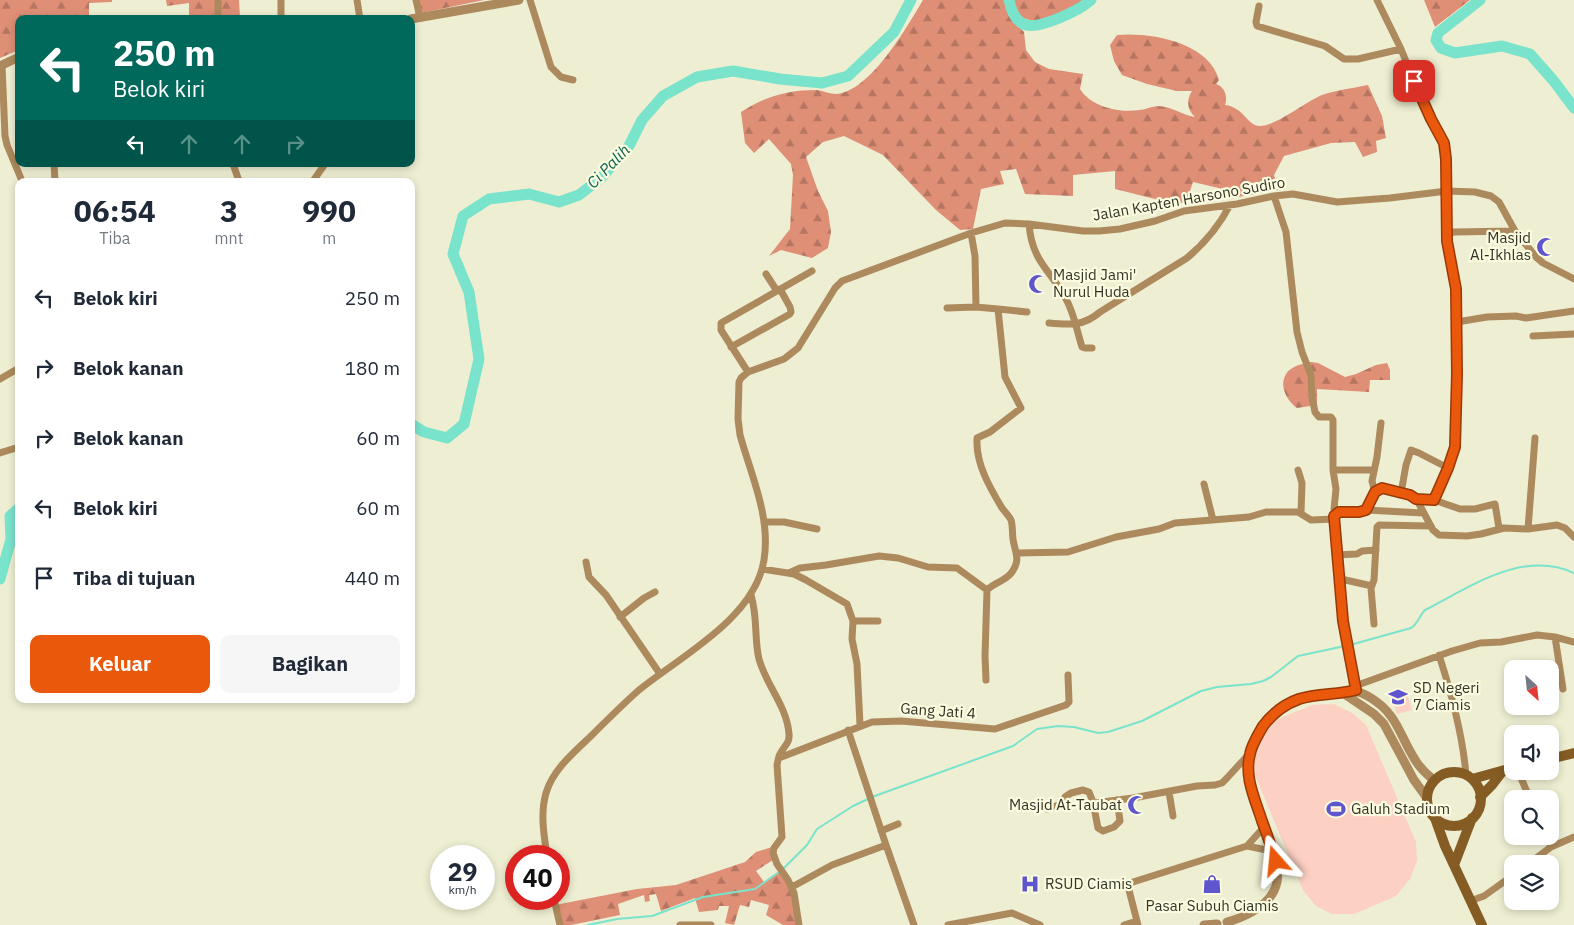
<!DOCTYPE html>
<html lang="id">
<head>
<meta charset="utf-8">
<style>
	body { margin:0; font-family:"IBM Plex Sans",sans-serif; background:#f6f6f7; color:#1f2937; height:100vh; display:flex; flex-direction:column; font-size:19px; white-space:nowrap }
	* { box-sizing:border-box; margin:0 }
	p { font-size:16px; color:#747a83 }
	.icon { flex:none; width:28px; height:28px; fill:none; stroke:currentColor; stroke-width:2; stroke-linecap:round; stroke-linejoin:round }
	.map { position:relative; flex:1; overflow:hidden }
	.drawer { position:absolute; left:15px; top:178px; width:400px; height:525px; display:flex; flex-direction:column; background:#fff; border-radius:10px; box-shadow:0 2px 8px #0003 }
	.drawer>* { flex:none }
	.hud { position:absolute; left:15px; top:15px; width:400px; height:152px; border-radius:10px; box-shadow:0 2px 8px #0003; background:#00695c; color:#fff; overflow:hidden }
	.needle { width:32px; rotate:153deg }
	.tools { position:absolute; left:1504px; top:660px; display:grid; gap:10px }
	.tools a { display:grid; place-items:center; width:55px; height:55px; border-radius:10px; background:#fff; box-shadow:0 2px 8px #0003; font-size:25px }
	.speed { position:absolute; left:430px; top:845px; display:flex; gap:10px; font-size:25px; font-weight:700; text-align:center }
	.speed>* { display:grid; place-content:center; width:65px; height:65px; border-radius:50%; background:#fff; box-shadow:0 2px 8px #0003; line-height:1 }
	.speed small { font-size:12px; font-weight:400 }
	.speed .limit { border:8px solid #d22; background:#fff; color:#111 }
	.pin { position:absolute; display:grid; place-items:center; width:42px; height:42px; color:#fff; margin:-21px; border-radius:10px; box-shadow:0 2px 8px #0006 }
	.me { position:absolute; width:55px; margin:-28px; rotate:342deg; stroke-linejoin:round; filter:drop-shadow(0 0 4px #0008) }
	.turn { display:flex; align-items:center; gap:18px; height:105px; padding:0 15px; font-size:22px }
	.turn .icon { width:65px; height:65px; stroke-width:2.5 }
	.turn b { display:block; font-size:35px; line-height:42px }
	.lanes { display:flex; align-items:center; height:48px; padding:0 15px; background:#0003; justify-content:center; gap:25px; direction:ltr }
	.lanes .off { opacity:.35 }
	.eta { display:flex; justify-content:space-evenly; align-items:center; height:85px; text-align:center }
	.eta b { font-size:30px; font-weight:700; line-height:35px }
	.action { display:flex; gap:10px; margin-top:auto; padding:10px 15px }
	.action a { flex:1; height:58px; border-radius:10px; background:#ea580c; color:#fff; font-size:20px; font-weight:700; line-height:58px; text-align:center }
	.action a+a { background:#f6f6f7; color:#1f2937 }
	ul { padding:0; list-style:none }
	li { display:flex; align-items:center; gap:15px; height:70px; padding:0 15px }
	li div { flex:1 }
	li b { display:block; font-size:19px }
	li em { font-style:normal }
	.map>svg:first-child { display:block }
</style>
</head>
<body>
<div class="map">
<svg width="1574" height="925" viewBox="0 0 1574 925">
	<defs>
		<pattern id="forest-firs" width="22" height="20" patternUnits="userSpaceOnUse" patternTransform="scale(1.25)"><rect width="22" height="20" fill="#de8f76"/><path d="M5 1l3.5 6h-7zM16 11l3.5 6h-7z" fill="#b57561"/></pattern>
	</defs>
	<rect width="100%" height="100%" fill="#eeeed2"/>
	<path fill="url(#forest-firs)" d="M0,0H112V2L89,3V19H19V50L0,58Z
		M166,0H239L240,19H189V3L167,6Z
		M419,0H484L421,13Z
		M923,0H1004L1009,16L1024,32L1026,50L1035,62L1049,69L1083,74L1080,89C1091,107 1119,113 1139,110C1145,110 1152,106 1158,106C1171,106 1182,115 1195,117C1187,110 1186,100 1192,91H1177L1147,84L1122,75L1114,61L1110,45L1117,35C1150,32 1209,42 1219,80L1216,84C1225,87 1228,97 1225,105C1244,107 1247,126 1260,126C1276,126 1305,102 1322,95C1337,90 1353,88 1368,85L1382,116L1386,138L1376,141L1377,152L1363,157L1355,142L1331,143L1284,156L1274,175L1278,190L1227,199V190L1193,182L1186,203L1167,202L1115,189V171L1073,175V196L1025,194L1016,169L1000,171L1004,184L981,189L973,229L960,230L936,210L883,155L844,136L823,142L806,157L818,191L828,211L831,232L828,248L812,258L781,250L769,256L790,229L793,175L791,164L769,139L754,153L745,143L741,112C765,96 789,90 817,90C824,91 830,94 836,94C870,92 907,27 923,0Z
		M1014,0H1086C1074,8 1042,25 1026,19C1018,16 1016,8 1014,0Z
		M1424,0H1470L1435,27Z
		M1311,362L1318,363L1345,377L1356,374L1376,365L1387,363L1390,370V380H1370L1369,392L1317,389V405L1297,408C1282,397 1276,375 1296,366C1301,364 1306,363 1311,362Z
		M772,847L773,860L756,871L764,882L779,871L790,888L797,925H783L766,915L769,905L751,900L749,907L740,905L734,925L725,923L729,906H719L718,910L699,912L695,898L661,911L656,894L649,895L650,901L645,902L644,895L618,904L620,915L571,925H560L555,905L637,889L676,885L745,862L756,852Z"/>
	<path fill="#fcd0c2" d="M1405,689L1412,710L1397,714L1390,694Z
		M1334,704L1352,713L1366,725L1416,842L1417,861L1410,879L1396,896L1354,914H1332L1316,906L1303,890L1255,775L1254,754L1263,736L1276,720L1312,705Z"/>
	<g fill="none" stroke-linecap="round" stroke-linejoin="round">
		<path stroke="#7ae3cb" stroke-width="2" d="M1350,645L1411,628C1418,624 1419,616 1425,610C1470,587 1523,549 1574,573
			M872,797L1013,746L1037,729L1058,726L1074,727L1098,733L1108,732L1142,721L1201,691L1217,687L1251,684L1263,681L1271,677L1298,656L1345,646
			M783,869L807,845L817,829L853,806L868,799
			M588,925L617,919L652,916L703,897L755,889L779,872"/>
		<path stroke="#7ae3cb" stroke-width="11" d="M1009,0C1011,10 1015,22 1026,25C1041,29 1080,10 1091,0
			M1480,0L1438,33L1436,40L1441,48L1455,53L1502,46L1530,54L1553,80L1574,108
			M411,424L424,432L447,438L464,424L479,359L469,292L453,254L463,216L489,199L529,194L559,202L579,195L602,177L629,146L642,120L663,96L697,77L733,71L780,79L822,83L848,76L894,32L911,0
			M0,579L11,539L10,516L19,508"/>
		<path stroke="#ad8a5d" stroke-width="7" d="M357,0L360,19
			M416,0L420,18
			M530,0L551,67L561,77L573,80
			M1377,0L1401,49
			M1259,6L1256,22L1257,26L1325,46L1344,59H1358L1401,49L1420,96L1444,143L1447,159V241L1456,289L1457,374L1455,447L1448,468L1434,500L1416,499
			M218,19V0
			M281,19V0
			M2,65L5,136L7,145L22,181
			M54,164L55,181
			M233,164L239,181
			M313,181L325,164
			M1274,196L1286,232L1297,332L1302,352L1311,375L1312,397L1315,412L1319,417H1331L1333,420V470L1336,489L1334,509L1336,514
			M1029,224C1032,262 1050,269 1066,299C1074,313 1077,331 1082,347L1085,348H1092
			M971,233L975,256L976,307L998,309L1005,377L1021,408L990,432L977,438V440C976,464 990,488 1002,508C1005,512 1009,516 1011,520C1013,526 1012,533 1013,539C1015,553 1021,559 1012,572C1006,581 995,582 987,590L985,656L986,680
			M1446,236L1450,233L1454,232L1515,231
			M766,274L777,291
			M947,308L976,307
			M998,309L1027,312
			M1457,322L1487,317L1516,316L1526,318L1574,311
			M1049,323C1070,325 1084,326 1100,312L1187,258C1205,243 1219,226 1230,205
			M1533,336L1574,334
			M731,347L790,314L791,312L790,307L780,289
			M748,372L721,330V323L812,271
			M0,379L19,368
			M0,453L19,447
			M1298,470L1302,483L1301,513
			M1333,470H1374
			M1204,484L1213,520
			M1375,492L1372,481L1377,457L1381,423
			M1401,493L1406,465L1411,450L1419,453L1448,468
			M1434,500L1460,509H1475L1495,504L1499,528
			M1366,510L1423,513
			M765,522H784L817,529
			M1528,529L1535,438
			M1017,553L1068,552L1116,537L1159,529L1175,523L1249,517L1266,512H1298L1311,520L1334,519
			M1336,555L1357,554L1362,551L1376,550
			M586,562L589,577L606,595L660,674
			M762,569L794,574L806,580L847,604L853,621H878
			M789,573L800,568L826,565L879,556L898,558L928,567L957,568L987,590
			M1341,579L1372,586
			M751,595C758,618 754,639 759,659C766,685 787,706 789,734C790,743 784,746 780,754C778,757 778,761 777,765L782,837L774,848L773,853L777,864L788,880L794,893L799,925
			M620,617L644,598L655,592
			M853,621L852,639L857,664L860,725
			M1374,624L1371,588L1374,580L1377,527L1379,525L1430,526
			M1555,637L1563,689
			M1439,655C1451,692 1463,737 1466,775
			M1355,686L1452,651L1480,643L1501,642L1537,635L1555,637L1574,642
			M1356,690L1343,621L1341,579L1337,564L1334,519L1336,514C1346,510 1356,514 1366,510L1375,492L1382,488L1414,497L1418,502L1433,530L1439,535L1467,536L1481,534L1504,528L1528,529L1557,525L1565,528L1574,537
			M848,730L886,845
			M779,758L872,722L901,721L995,729L1066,705L1069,702L1068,675
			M1518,771L1530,799
			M1169,792L1173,816
			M1093,802L1098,828L1103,831L1114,827L1120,821L1117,800
			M1047,809L1061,804L1065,797L1071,793L1083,790L1089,792L1093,802L1095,803L1133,798L1197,786L1215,785L1222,783L1227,778L1249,754
			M881,831L898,824
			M1546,836L1551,847
			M1247,846L1264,827
			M547,856C544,835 540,814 546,793C553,770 573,753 590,737C606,721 622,705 639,690C681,656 755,618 764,560C771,517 751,475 740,435L738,419L739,382L741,378L748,372L784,359L798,348L835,288L842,281L971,233L1005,223L1029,224L1083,231H1099L1120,229L1155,221L1184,211L1237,204L1274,196L1293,194L1337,202L1390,198L1447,191L1475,192L1491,196L1499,202L1515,231L1536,257L1543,263L1574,279
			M1528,864L1551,847L1574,837
			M792,887L832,865L886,845L914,925
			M554,899L560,925
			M1470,901L1484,896L1512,876
			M680,925H711
			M948,925L1012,913L1040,925
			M1124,925L1137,921
			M1138,925L1129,890L1130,884L1133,882L1247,846L1272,851"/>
		<path stroke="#ad8a5d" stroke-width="9" d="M411,19L519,0
			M0,66L19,57
			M1343,693L1374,714L1384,724L1414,780L1427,798
			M1227,922C1246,917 1273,904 1277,882C1279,871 1275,858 1272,848C1262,818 1247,790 1249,757C1250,748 1256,738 1261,730C1281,700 1306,695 1339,694C1355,693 1355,688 1371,698C1397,714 1399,734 1414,758C1419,767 1426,774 1434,780
			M1204,925L1217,924"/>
		<path stroke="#855d24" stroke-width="10" d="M1550,759L1574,753
			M1427 799a27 27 0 1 1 54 0a27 27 0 1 1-54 0Z
			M1472,779L1512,768
			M1480,797L1492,785L1502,772
			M1435,818L1445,846L1482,925
			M1454,865L1472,818"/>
	</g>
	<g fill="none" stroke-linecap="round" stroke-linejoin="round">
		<g stroke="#983908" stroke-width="12">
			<path id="route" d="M1276,861C1271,847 1267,834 1262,821C1255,799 1244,777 1250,754C1252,744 1258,735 1263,726C1272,714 1285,704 1299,699C1318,693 1337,695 1356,690L1343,621L1334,516L1339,512H1359L1366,510L1375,492L1382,488L1410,495L1416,499L1434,500L1448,468L1455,447L1457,374L1456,289L1447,241L1446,159L1444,143L1431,119L1414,81"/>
		</g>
		<use href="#route" stroke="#ea580c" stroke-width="9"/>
	</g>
	<defs>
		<g id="mosque-bare" transform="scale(1.5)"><path d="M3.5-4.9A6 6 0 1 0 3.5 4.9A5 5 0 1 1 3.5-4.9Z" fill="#5f56cf" stroke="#fbfbdf" stroke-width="2.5" paint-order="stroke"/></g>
		<g id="school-bare" transform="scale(1.5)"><path d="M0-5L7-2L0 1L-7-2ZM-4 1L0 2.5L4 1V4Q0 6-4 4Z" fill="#5f56cf" stroke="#fbfbdf" stroke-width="2.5" paint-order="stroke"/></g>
		<g id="stadium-bare" transform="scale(1.5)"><path d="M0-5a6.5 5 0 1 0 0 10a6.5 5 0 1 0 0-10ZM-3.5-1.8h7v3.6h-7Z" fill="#5f56cf" stroke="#fbfbdf" stroke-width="2.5" paint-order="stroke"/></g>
		<g id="hospital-bare" transform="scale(1.5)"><path d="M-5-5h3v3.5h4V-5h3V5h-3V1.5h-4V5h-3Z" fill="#5f56cf" stroke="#fbfbdf" stroke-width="2.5" paint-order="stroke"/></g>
		<g id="shop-bare" transform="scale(1.5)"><path d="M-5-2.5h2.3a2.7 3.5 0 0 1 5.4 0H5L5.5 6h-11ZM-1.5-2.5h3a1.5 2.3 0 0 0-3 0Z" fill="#5f56cf" stroke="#fbfbdf" stroke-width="2.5" paint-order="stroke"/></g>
	</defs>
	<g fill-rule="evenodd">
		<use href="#mosque-bare" x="1546" y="247"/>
		<use href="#mosque-bare" x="1038" y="284"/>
		<use href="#school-bare" x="1398" y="697"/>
		<use href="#mosque-bare" x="1137" y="805"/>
		<use href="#stadium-bare" x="1336" y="809"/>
		<use href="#hospital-bare" x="1030" y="884"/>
		<use href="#shop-bare" x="1212" y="884"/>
	</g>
	<g text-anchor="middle" stroke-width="4.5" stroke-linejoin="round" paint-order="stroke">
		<g font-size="15" fill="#333328" stroke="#fbfbdf">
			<text transform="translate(1189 199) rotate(-10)" y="5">Jalan Kapten Harsono Sudiro</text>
			<text transform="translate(938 711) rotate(4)" y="5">Gang Jati 4</text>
		</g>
		<g font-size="15" fill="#333328" stroke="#fbfbdf" text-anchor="start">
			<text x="1531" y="243" text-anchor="end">Masjid<tspan x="1531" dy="17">Al-Ikhlas</tspan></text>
			<text x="1053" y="280">Masjid Jami'<tspan x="1053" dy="17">Nurul Huda</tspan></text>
			<text x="1413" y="693">SD Negeri<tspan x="1413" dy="17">7 Ciamis</tspan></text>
			<text x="1122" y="810" text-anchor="end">Masjid At-Taubat</text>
			<text x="1351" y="814">Galuh Stadium</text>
			<text x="1045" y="889">RSUD Ciamis</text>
			<text x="1212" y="911" text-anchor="middle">Pasar Subuh Ciamis</text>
		</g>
		<g font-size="16" font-style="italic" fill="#0c6455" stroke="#fbfbdf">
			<text transform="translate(608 166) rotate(-46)" y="6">Ci Palih</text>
		</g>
	</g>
</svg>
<div class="tools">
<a><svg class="needle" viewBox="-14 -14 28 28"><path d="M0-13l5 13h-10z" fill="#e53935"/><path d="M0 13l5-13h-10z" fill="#747a83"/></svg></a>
<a><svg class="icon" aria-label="sound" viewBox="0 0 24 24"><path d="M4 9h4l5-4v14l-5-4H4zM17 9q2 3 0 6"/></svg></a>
<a><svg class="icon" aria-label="search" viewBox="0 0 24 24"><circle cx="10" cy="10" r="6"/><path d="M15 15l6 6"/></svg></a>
<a><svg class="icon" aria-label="layers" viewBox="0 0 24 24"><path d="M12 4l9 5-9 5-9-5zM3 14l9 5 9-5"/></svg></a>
</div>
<div class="speed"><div>29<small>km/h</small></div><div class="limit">40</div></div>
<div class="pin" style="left:1414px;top:81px;background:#d93025"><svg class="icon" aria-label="arrive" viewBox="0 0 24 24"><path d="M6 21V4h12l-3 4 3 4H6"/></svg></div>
<svg class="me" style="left:1276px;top:861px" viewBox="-20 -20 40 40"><path d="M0-17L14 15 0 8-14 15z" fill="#ea580c" stroke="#fff" stroke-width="4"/></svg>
<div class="hud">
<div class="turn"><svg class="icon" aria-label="left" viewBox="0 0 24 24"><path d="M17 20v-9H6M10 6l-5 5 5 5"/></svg><div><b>250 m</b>Belok kiri</div></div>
<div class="lanes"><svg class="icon" aria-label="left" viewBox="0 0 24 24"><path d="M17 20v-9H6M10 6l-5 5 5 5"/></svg><svg class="icon off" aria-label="ahead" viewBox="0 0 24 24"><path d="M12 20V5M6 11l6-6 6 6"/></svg><svg class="icon off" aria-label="ahead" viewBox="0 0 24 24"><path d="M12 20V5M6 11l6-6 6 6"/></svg><svg class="icon off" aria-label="right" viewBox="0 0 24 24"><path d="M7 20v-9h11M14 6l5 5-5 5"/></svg></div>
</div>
<section class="drawer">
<div class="eta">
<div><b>06:54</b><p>Tiba</p></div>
<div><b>3</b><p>mnt</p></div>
<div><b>990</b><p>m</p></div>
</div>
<ul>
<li><svg class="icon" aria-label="left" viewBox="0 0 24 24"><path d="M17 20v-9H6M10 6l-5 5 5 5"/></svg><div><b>Belok kiri</b></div><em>250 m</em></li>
<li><svg class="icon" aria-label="right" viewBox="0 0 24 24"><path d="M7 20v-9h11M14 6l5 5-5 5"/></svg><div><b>Belok kanan</b></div><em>180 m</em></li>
<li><svg class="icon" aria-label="right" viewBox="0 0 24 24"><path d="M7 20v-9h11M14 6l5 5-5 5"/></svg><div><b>Belok kanan</b></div><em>60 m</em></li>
<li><svg class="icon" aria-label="left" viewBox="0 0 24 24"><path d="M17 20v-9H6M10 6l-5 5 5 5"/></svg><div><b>Belok kiri</b></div><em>60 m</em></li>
<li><svg class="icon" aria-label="arrive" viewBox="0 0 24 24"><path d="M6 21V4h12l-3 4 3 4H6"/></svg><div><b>Tiba di tujuan</b></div><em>440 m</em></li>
</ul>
<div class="action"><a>Keluar</a><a>Bagikan</a></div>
</section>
</div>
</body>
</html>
